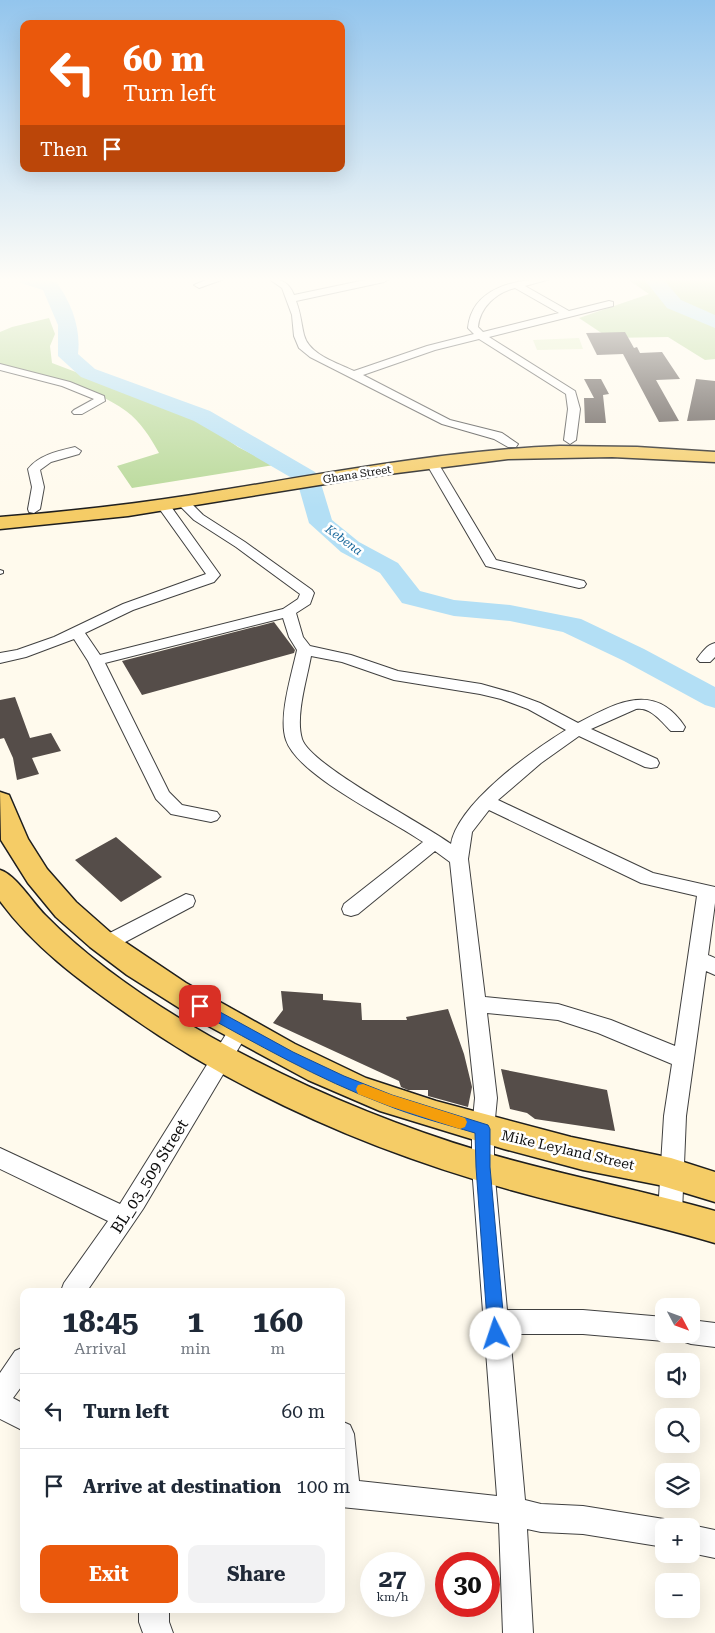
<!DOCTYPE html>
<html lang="en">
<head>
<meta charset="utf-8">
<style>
	body { margin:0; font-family:"Roboto Serif",serif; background:#f2f2f3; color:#1f2937; height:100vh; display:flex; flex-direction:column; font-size:19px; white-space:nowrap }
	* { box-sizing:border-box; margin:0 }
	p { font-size:16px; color:#747a83 }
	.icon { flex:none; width:28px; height:28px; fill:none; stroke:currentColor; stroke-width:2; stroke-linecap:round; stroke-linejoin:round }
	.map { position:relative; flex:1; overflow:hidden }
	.panel { position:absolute; left:20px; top:1288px; width:325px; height:325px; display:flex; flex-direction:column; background:#fff; border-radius:10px; box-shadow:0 5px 20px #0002 }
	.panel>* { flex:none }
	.hud { position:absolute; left:20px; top:20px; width:325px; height:152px; border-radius:10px; box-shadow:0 5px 20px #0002; background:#ea580c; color:#fff; overflow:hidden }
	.needle { width:32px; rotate:131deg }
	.controls { position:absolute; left:655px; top:1298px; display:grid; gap:10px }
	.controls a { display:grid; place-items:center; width:45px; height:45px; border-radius:10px; background:#fff; box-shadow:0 5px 20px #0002; font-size:25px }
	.speed { position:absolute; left:360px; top:1552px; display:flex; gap:10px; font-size:25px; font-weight:700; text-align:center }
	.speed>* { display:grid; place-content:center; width:65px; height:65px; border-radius:50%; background:#fff; box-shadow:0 5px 20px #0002; line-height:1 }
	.speed small { font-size:12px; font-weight:400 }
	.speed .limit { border:8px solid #d22; background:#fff; color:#111 }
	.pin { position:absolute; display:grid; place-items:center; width:42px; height:42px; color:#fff; margin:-21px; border-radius:10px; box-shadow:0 2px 8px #0006 }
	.me { position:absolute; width:55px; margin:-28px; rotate:356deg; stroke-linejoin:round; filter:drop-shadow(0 0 4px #0008) }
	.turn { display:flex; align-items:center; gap:18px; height:105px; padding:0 20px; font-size:22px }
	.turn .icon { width:65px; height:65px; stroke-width:2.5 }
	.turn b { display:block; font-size:35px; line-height:42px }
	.then { display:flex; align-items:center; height:48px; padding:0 20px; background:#0003; gap:10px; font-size:19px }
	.eta { display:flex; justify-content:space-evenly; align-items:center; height:85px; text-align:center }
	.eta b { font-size:30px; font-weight:700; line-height:35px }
	.cta { display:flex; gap:10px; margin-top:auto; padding:10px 20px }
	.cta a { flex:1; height:58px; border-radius:10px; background:#ea580c; color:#fff; font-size:20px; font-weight:700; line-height:58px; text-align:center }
	.cta a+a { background:#f2f2f3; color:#1f2937 }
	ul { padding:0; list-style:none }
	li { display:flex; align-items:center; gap:15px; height:75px; padding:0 20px; border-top:1px solid #e0e1e3 }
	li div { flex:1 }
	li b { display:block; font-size:19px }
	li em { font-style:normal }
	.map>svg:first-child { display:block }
</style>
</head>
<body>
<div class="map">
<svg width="715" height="1633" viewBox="0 0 715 1633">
	<rect width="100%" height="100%" fill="#fffaed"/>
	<path fill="#b7d897" d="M627,279H715V359L705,360L668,337L609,338L579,318L649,294Z
		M49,318L55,334L50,346L52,363L197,418L238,447L274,465L132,488L117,466L159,453C150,437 141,422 126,411C93,387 40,373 0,365V332L12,327Z"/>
	<path fill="#e4efc9" d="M579,338L583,349L537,350L533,340Z"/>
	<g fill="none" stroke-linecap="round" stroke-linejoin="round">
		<path fill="#b3dff5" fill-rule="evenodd" d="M18,279H45L57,283C72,304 81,329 78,354L95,369L210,411L315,472L319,477L332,520L359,542L398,563L420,591L454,600L510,605L581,619L644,649L715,687V708L705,705L624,661L563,632L510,621L454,616L402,603L380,573L341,552L309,523L297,481L194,421L81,377L58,356V325L43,290L21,283Z
			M644,279H663L681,300L715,315V328L667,308Z"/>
	</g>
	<path fill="#554d49" d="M625,332L634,348L637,347L640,353L662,352L680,379L656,380L679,421L659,422L623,354L597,355L586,333Z
		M584,379H601L609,394L603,395L606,423H585L584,398H594Z
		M696,379L715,381V420L687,421Z
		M274,622L295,650L294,653L142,695L122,661Z
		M15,697L30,738L51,733L61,751L32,758L39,774L17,780L13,758L4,738L0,739V700Z
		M116,837L162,877L121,902L75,860Z
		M281,991L323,994V1000L361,1003L362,1020H407L406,1017L448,1009L464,1054L472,1087L468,1107L428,1096V1090H408L401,1087L399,1081L273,1023L283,1010Z
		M501,1069L607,1090L615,1131L535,1119L527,1113L510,1109Z"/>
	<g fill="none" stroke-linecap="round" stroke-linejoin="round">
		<g stroke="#404040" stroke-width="2">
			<path id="lane" d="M0,570L3,571V573L0,574Z"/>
		</g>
		<g stroke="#404040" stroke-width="2">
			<path id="street" d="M208,279H224L199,288L194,285Z
				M269,279C283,279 289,283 294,295L370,279H389L384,282L296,301C301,314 301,323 304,335C309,355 338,363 354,371L427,346L474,334L468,328C472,287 517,279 550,279L525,286L569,311L609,301L613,302V306L489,337L575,391L580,409L576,440L570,444L564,440L568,409L566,394L479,339L435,350L363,375L450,420L502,433L518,444L516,447H508L494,439L442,424L310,357L299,348L294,336L292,315L282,288ZM515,288L559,313L483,332L478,327C480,307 496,293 515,288Z
				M0,364L70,382L104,396L105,401L82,414H74L72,412L74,410L94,399L62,386L0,370Z
				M75,447L81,451L79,454L51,462L40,470L44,487L40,509L34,513L29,512L28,509L32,487L28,469C39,455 58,451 75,447Z
				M432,459L438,463L496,560L584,581L586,584L584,587L579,588L486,566L426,463Z
				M181,497L186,498L203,515L245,542L312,590L314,593L310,604L296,613L303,637L310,646L351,655L398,671L481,684L513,693L540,703L578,723C616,703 655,681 685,727L683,731H671C662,722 650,706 636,709L591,729L657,759L659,763L657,767L651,768L645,767L579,736L541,763L498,800L653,873L715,887V903L708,955L715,958V975L706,971L686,1116L682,1213L678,1221L670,1224L662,1221L658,1213L664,1116L672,1064L598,1033L558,1020L487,1013L497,1098L494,1129V1167L507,1310H583L664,1317V1334H675L673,1338L664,1341L583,1334H510L525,1500L541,1504L583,1506L664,1519L674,1523L675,1526H664V1547L583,1534L541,1532L527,1529L533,1633H503L499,1523L341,1507V1421L350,1425L354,1434L359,1481L497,1496L472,1167V1129L475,1098L450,862L435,851L358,914L351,916L344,914L342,909L344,904L423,842C390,819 298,776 286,740C278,717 292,674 297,650L289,637L283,618L105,663L169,792L182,805L217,812L220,816L217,820L211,822L171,814L156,799L88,661L74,639L26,657L0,663V653L17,650L54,637L123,604L206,574L156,504L162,500L167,501L220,575L214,582L133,610L85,633L100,655L283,609L298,599L300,594L236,547L194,520L175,501ZM311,656L342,662L394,680L480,694L501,699L528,709L566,730C532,751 458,803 451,844C424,824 310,765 302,739C295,716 307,679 311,656ZM489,810L641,883L697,896L675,1046L611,1020L558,1004L485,997L468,859L472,832Z
				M715,643V657L710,662H700L697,659C702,652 707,645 715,643Z
				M186,894L193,896L195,901L193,906L112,949L105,951L98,949L95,944L98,939Z
				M240,1021L247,1023L250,1029L143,1209L87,1291H61L64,1283L108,1221L0,1169V1148L120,1204L233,1023Z
				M691,1320L715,1323V1347L691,1344L682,1341L679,1334H691Z
				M24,1347V1383L13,1398L24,1404V1431L0,1419V1373L15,1351Z
				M691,1525L715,1530V1558L691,1553V1526H688Z
				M139,1609H169V1622L173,1633H143L139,1622Z"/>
		</g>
		<g stroke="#1e1e1e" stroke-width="3">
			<path id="primary" d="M560,446L637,447L715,452V462L612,457L508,459L381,475L128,516L0,529V517C64,512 128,505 192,495C314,476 436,451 560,446Z
				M0,792L9,795L28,839L47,869L76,902L110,932L186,983L295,1044L366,1078L436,1101L571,1137L671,1158L715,1172V1202L659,1185L583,1170L504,1149L380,1111L308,1080L203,1023L127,975L90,947L56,917L28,883L1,840Z
				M0,870C16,875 32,902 45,915C92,963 153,1004 211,1037C297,1085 389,1124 483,1152C560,1175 638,1189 715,1211V1243C648,1223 579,1209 511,1190C374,1152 239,1094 123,1011C79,980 33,946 0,901Z"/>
		</g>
		<use href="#lane" fill="#fff" fill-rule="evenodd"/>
		<use href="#street" fill="#fff" fill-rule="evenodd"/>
		<use href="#primary" fill="#f5cc66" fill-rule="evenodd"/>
	</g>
	<linearGradient id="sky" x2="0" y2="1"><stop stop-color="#93c5ed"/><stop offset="0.55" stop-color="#fffdf7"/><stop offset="1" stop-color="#fffdf7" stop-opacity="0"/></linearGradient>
	<rect width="715" height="508" fill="url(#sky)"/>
	<path fill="#1a73e8" stroke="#114b97" d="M200,1001L293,1052L344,1076L392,1095L488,1125L490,1129V1167L505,1334L502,1340L496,1342L491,1340L488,1334L476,1167L475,1133C445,1124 413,1116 384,1104C318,1079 257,1044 195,1010L194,1006L195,1003Z"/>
	<path fill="#f59e0b" d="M363,1084L392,1095L465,1118L467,1122L465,1127L460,1129L389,1106L358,1094L356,1089L358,1085Z"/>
	<g text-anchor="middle" stroke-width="5" stroke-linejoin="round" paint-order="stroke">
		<g font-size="11" fill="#0d0d0d" stroke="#fff">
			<text transform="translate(357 474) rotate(-9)" y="4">Ghana Street</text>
		</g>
		<g font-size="12" font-style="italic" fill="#19689b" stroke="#fff">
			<text transform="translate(344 540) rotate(36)" y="4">Kebena</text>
		</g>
		<g font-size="14" fill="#0d0d0d" stroke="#fff">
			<text transform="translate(568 1150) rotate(13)" y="5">Mike Leyland Street</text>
		</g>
		<g font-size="16" fill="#0d0d0d" stroke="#fff">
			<text transform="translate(149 1176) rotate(-58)" y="6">BL_03_509 Street</text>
		</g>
	</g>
</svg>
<div class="controls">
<a><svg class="needle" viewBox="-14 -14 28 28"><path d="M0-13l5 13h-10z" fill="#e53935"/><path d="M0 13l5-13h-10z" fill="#747a83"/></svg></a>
<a><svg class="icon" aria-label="sound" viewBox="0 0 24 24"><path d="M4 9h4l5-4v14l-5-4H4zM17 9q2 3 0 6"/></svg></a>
<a><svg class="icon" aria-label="search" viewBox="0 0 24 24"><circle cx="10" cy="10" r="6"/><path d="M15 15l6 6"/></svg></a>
<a><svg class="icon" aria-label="layers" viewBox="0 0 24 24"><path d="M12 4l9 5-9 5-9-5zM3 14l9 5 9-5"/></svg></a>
<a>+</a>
<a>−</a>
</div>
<div class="speed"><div>27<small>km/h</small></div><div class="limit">30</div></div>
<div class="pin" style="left:200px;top:1006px;background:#d93025"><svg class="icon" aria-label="arrive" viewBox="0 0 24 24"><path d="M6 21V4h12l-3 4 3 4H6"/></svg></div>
<svg class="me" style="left:496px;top:1334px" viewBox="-20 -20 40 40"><circle r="19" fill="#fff"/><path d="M0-13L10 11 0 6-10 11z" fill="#1a73e8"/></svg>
<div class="hud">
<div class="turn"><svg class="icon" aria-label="left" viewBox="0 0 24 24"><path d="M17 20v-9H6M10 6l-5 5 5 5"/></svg><div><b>60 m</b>Turn left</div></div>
<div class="then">Then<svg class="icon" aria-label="arrive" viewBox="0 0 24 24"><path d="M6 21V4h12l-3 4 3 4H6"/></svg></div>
</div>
<section class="panel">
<div class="eta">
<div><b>18:45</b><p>Arrival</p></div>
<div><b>1</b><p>min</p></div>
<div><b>160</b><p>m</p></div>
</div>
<ul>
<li><svg class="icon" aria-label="left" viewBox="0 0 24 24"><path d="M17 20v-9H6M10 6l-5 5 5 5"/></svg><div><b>Turn left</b></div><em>60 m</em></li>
<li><svg class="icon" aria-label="arrive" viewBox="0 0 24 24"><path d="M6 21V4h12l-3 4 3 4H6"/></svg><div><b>Arrive at destination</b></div><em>100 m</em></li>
</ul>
<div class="cta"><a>Exit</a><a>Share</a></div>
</section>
</div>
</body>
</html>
